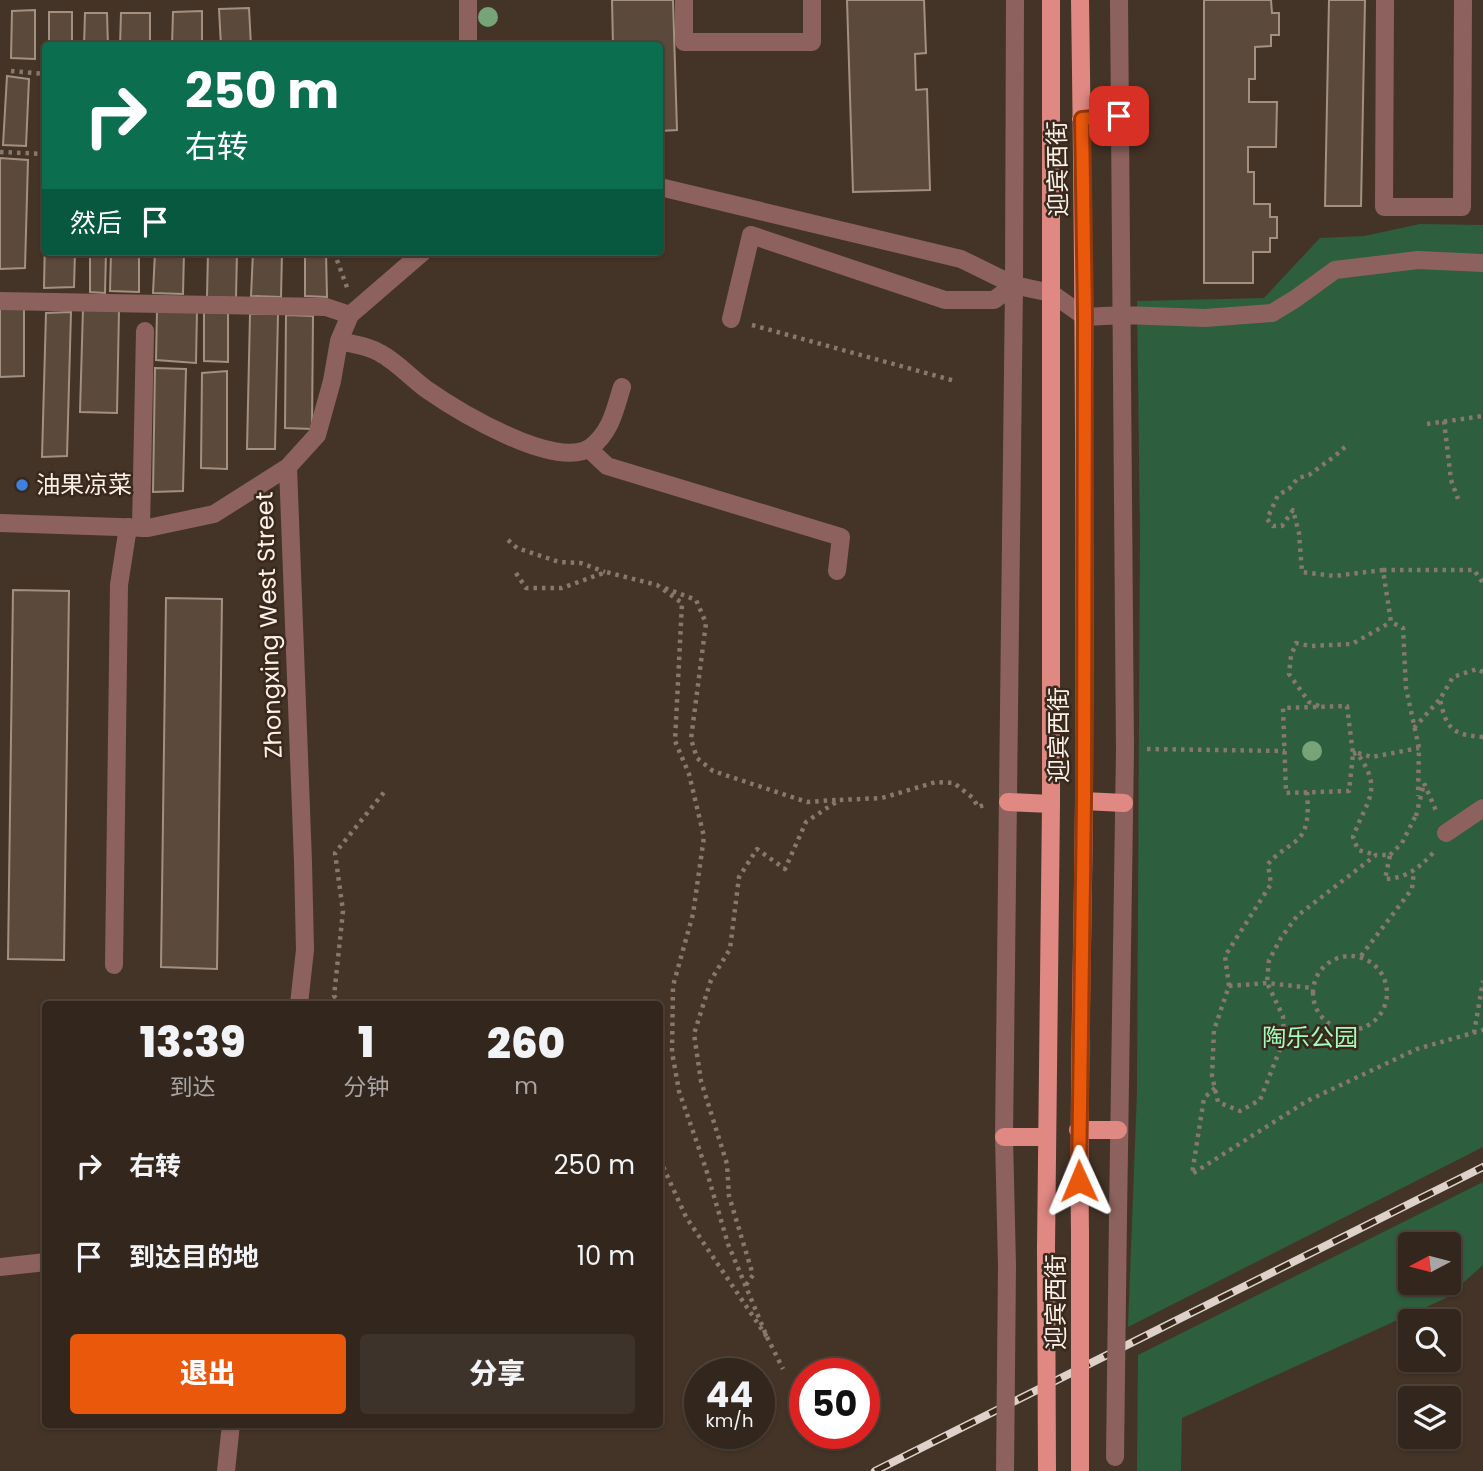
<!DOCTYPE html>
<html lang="zh">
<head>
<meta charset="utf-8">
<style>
	body { margin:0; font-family:Poppins,"Noto Sans SC",sans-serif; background:#3e332a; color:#f1f3f6; height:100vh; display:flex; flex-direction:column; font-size:26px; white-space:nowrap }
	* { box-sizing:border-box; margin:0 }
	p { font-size:23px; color:#a9a5a4 }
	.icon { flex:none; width:38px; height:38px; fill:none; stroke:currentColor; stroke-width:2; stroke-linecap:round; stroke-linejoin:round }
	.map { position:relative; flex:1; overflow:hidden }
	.side { position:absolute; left:42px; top:1001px; width:621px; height:427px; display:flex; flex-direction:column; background:#33271d; border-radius:7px; box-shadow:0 2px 5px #0004,0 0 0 2px #4e443b }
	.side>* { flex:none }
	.banner { position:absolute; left:42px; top:42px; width:621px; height:214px; border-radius:7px; box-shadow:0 2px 5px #0004,0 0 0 2px #4e443b; background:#0b6e4f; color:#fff; overflow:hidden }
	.needle { width:46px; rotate:263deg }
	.fabs { position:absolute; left:1398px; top:1232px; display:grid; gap:14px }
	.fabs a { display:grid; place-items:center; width:63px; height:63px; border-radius:7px; background:#33271d; box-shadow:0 2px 5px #0004,0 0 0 2px #4e443b; font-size:35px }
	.speed { position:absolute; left:684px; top:1358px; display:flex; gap:14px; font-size:35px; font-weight:700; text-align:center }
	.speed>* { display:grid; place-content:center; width:91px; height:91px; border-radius:50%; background:#33271d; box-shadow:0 2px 5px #0004,0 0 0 2px #4e443b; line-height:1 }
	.speed small { font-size:18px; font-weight:400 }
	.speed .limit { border:10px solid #d22; background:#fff; color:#111 }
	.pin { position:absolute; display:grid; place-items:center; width:60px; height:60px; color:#fff; margin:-30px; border-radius:14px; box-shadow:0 4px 10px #0006 }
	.me { position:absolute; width:77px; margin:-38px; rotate:359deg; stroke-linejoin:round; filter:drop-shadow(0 0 5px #0008) }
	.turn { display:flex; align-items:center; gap:24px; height:147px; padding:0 28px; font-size:32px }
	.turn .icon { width:91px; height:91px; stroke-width:2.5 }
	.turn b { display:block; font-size:49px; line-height:60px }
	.then { display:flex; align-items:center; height:66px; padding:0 28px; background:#0003; gap:14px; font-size:26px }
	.eta { display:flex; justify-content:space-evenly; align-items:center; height:119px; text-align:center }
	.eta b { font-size:42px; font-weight:800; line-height:49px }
	.primary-button { display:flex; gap:14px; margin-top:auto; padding:14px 28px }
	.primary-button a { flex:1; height:80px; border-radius:7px; background:#ea580c; color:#fff; font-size:28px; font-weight:800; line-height:80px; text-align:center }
	.primary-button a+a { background:#3e332a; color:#f1f3f6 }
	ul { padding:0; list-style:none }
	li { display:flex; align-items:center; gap:21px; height:91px; padding:0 28px }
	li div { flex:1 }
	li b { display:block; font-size:26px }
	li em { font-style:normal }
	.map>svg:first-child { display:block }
</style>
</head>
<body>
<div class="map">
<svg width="1483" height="1471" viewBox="0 0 1483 1471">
	<rect width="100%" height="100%" fill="#443427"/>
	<path fill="#2d5e3d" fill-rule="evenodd" d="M1420,224L1483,225V1147L1128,1327L1137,1091L1140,535L1137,301L1264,298L1320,238L1364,236Z
		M1483,1182V1265L1446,1298L1182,1418L1181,1471H1137L1138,1355ZM1410,1244H1449V1283H1410Z"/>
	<path fill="#5b4a3c" stroke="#a39081" stroke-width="2" d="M612,0H673L677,130L660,131V46H613Z
		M847,0H924L926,53L915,54L916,90L927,89L930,190L853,192Z
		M1204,0H1271L1272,13H1279V35H1271V46L1255,47V79H1249V102H1277L1276,147H1248V172H1254V204H1270V217H1277V238H1270V252H1253V283H1204Z
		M1329,0H1365L1361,206H1325Z
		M249,8L251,46H221L219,9Z
		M35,10V59L11,58L12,11Z
		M202,11V46H172L173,12Z
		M49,12H72V46H49Z
		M85,13H107L108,46H84Z
		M121,13H150V46H120Z
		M7,76L29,79L26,146L3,145Z
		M0,158L28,160L25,268L0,269Z
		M46,186V252H75L74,287L44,288Z
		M90,252H106L105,293L90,292Z
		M111,252H139V292L110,291Z
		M155,252H184L183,294L153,293Z
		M208,252H237L236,298L207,297Z
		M253,252H282L281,297L251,296Z
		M305,252H326L327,297L305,296Z
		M24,308V376L0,377V309Z
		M83,308L119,310L117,413L80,412Z
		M157,310H197L196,363L156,360Z
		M204,311H228V362L204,361Z
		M71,312L67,456L42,457L46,313Z
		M250,314H278L275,449H247Z
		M286,315L313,316L312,429L285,428Z
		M155,368L186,369L183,491L153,492Z
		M227,371V469L201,468L202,373Z
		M13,590L69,591L64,960L8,959Z
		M166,598L222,599L217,969L161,967Z"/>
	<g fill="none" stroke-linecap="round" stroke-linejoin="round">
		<path stroke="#87786d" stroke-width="4.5" stroke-dasharray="3.5 5" stroke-linecap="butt" d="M11,71L46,74
			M0,152L46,154
			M334,252L348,290
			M752,325L955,381
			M1444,421L1451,480L1458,499
			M1427,424L1483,416
			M1345,447L1335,456L1309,475L1298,478L1289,489L1278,495L1267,519L1273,526H1282L1293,510L1299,533L1302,572L1334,576L1383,570L1391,622L1403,628L1406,688L1419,748L1418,796
			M508,540L517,548L559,562L581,563L605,572
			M1383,570H1474L1483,583
			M516,573L526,588H562L606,572L657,585L682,603L675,741L689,774L704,837L693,914L673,986L672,1052L679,1091L706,1169L728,1244L767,1337L686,1217L660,1160
			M665,588L696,600L706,623L691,739L697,758L713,771L807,802L836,800
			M1483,672L1477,669L1453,677L1440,699C1446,729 1453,735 1483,737
			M1319,706L1309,702L1289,674L1291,656L1296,643L1310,646L1352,644L1391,622
			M1347,706L1353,754L1349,791L1286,793L1283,708Z
			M1414,728L1440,699
			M1147,749L1285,751
			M1358,753L1372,757L1419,748
			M1353,754L1357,753C1384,790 1367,799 1353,837L1358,850L1376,855
			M1307,792C1308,808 1310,830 1296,841C1286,849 1276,854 1268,864L1271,884L1225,956L1229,986L1214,1030L1212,1076L1218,1102L1240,1111L1260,1100L1284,1039L1283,1016L1267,983L1269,960L1281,938L1297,916L1376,855H1390L1385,879C1407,878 1419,868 1434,852
			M1416,816L1424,783L1437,813
			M1390,855L1402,843L1416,815
			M1313 993a37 37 0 1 1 74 0a37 37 0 1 1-74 0Z
			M1361,956L1412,889L1414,871
			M1229,986L1267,983L1312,988
			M342,1004L334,996L343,911L335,853L385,791
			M1474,1033L1483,981
			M1215,1088L1204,1098L1192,1174L1307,1101L1417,1049L1483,1030
			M746,1285L753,1275L729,1196L727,1164L701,1081L694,1034L711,980L730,949L739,877L757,849L785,869L806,822L839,800L882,798L936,782L954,783L973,798L978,807L987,804
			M767,1337L783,1369"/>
		<path stroke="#8d625e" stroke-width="18" d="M684,0V42H812V0
			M1385,0L1384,207H1462L1463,0
			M468,46V0
			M660,187L961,259L1014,285L1051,293L1085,317L1123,315L1205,318L1272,313L1295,299L1335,270L1418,260L1483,263
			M0,301L326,307L350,315
			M731,319L751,235L945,300H994L1014,285
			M339,341C352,344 369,346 380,353C397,362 411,378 426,389C456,410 557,472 591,447C611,432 615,409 622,387
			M589,449L607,466L841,537L837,571
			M288,467L303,862L305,950L299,1004
			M0,523L148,528L214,514L288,467L317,435L332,381L339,341L350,315L423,252
			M141,528L145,331
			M1446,833L1483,808
			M114,965L119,585L128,527
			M1118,1216L1125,749L1119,0
			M1007,1266L1004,1137L1014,285L1015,0
			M0,1267L46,1262
			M226,1471L231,1424"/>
		<path stroke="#e08882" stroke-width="18" d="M1080,0C1084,266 1085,532 1084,799C1083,943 1078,1087 1080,1232
			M1081,119L1119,116
			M1084,801L1124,803
			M1008,802L1051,804
			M1078,1130H1118
			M1004,1137H1047
			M1046,1248L1051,804V0"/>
		<g stroke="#ddd1c9" stroke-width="8">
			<path id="rail" d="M875,1471L1483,1167"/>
		</g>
		<use href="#rail" stroke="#39291d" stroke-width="5" stroke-dasharray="16" stroke-linecap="butt"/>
		<path stroke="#8d625e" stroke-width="18" d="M1115,1457L1118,1216
			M1005,1471L1007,1266"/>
		<path stroke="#e08882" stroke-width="18" d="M1046,1248L1047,1471
			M1080,1471V1232"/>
	</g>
	<g fill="#77a378">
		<circle cx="488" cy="17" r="10"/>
		<circle cx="1312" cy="751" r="10"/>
	</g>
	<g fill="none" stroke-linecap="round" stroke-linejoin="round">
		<g stroke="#983908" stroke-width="18">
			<path id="route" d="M1079,1181L1084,801L1085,317L1082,119L1119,116"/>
		</g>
		<use href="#route" stroke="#ea580c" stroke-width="12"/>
	</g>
	<circle fill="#3f7fe0" stroke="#39291d" stroke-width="2.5" cx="22" cy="485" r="7"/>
	<g text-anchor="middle" stroke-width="5" stroke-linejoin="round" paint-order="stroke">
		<g font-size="24" fill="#fcf1e9" stroke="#39291d">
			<text transform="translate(1058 169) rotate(-91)" y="8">迎宾西街</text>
			<text transform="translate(269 625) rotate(-92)" y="8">Zhongxing West Street</text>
			<text transform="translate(1059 735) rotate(-90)" y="8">迎宾西街</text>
			<text transform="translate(1056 1302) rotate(-90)" y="8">迎宾西街</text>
		</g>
		<g font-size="24" fill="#fcf1e9" stroke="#39291d" text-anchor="start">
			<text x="36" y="493">油果凉菜</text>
		</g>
		<g font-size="24" fill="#a0fdbb" stroke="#39291d">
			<text x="1310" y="1046">陶乐公园</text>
		</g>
	</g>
</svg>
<div class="fabs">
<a><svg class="needle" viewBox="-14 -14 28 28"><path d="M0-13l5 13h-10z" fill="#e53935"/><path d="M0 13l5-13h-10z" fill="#a9a5a4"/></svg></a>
<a><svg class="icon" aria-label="search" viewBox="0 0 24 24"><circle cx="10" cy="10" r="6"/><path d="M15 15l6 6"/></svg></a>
<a><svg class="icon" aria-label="layers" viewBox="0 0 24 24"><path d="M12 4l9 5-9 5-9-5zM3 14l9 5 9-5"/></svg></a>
</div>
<div class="speed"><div>44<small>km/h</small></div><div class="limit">50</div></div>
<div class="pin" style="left:1119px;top:116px;background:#d93025"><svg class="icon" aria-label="arrive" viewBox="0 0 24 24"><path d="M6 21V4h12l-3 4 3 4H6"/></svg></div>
<svg class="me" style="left:1079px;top:1181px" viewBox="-20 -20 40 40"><path d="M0-17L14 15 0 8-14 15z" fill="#ea580c" stroke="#fff" stroke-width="4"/></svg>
<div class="banner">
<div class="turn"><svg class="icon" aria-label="right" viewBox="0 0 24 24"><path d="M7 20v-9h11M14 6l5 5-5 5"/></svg><div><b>250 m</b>右转</div></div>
<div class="then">然后<svg class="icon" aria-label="arrive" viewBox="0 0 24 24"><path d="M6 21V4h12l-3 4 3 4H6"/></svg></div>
</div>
<section class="side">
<div class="eta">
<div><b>13:39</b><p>到达</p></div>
<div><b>1</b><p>分钟</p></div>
<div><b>260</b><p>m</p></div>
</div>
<ul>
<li><svg class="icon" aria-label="right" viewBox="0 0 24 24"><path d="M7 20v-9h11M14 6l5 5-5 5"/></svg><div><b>右转</b></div><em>250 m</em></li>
<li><svg class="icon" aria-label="arrive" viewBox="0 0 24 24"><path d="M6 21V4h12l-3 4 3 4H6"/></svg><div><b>到达目的地</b></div><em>10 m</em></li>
</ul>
<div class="primary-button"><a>退出</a><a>分享</a></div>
</section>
</div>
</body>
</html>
